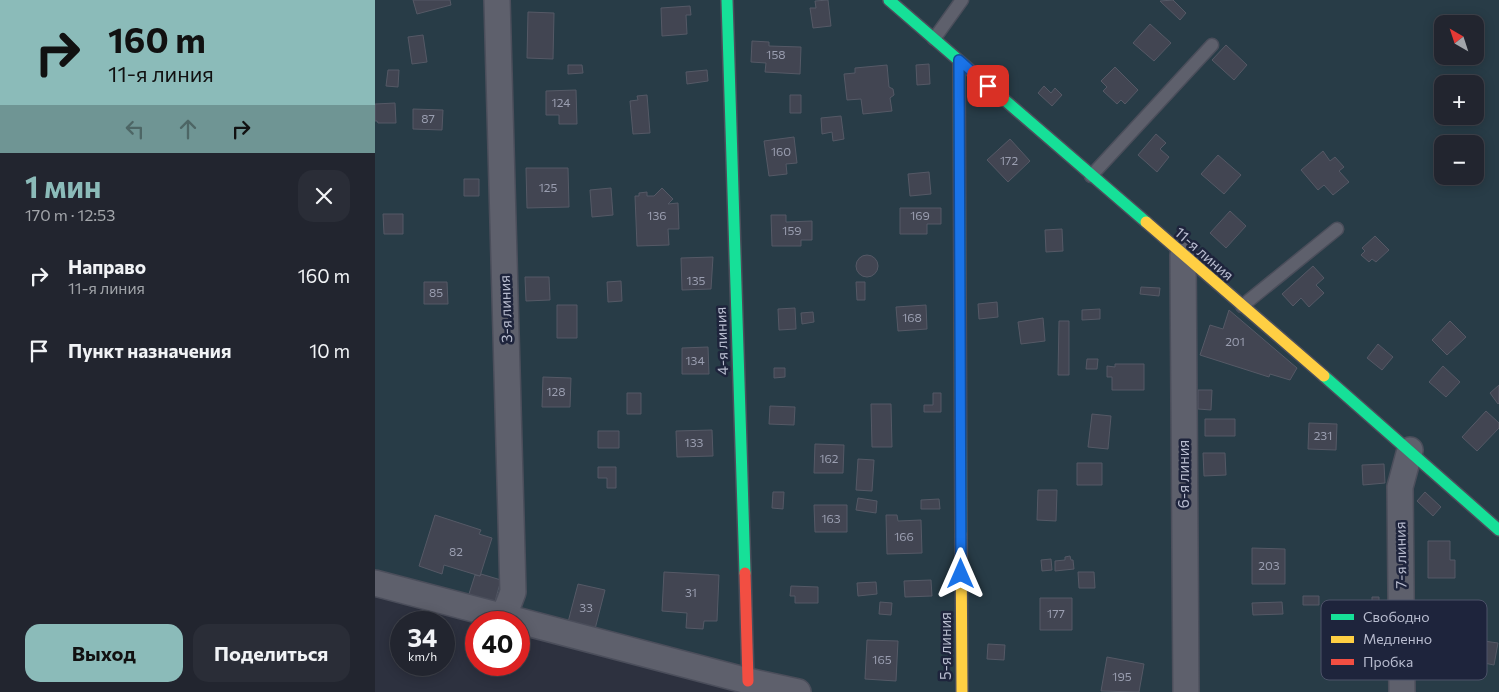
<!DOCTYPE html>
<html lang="ru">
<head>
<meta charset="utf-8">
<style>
	body { margin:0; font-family:Commissioner,sans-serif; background:#2a2d37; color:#f1f3f6; height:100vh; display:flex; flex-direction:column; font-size:19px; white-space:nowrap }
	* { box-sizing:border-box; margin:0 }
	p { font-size:16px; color:#a2a5aa }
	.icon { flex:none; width:28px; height:28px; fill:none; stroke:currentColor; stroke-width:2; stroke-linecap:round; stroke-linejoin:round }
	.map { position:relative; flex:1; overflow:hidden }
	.side { display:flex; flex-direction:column; background:#22252f; width:375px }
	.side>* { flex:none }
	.banner { background:#8bbbb9; color:#111; overflow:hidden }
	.needle { width:32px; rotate:321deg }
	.tools { position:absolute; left:1059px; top:15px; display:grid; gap:10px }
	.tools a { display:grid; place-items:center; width:50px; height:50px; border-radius:10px; background:#22252f; box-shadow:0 2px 12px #0003,0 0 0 1px #3f424b; font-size:25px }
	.speed { position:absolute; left:15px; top:611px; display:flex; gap:10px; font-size:25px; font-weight:700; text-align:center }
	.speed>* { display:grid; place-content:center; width:65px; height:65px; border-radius:50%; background:#22252f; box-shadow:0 2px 12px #0003,0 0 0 1px #3f424b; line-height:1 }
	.speed small { font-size:12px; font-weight:400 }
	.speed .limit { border:8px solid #d22; background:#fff; color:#111 }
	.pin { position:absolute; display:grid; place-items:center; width:42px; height:42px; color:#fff; margin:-21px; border-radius:10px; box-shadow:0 2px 8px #0006 }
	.me { position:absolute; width:55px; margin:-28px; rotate:0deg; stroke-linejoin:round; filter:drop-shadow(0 0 4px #0008) }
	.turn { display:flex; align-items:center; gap:18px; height:105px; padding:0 25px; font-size:22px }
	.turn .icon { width:65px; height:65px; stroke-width:2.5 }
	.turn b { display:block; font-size:35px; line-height:42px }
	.lanes { display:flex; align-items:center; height:48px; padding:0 25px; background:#0003; justify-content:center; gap:25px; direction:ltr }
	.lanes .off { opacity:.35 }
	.round { display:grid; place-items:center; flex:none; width:52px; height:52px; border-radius:15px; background:#2a2d37 }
	.head { display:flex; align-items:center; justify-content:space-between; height:85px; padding:0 25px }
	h1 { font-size:30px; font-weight:700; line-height:38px; color:#8bbbb9 }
	.cta { display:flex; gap:10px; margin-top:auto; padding:10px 25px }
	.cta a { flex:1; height:58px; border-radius:15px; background:#8bbbb9; color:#111; font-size:20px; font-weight:700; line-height:58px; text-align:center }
	.cta a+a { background:#2a2d37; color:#f1f3f6 }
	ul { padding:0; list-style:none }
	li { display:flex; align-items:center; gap:15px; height:75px; padding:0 25px }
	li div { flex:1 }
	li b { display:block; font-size:19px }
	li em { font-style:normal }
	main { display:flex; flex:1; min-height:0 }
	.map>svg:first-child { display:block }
</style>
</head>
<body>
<main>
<section class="side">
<div class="banner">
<div class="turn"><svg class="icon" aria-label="right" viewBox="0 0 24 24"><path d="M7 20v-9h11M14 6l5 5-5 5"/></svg><div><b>160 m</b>11-я линия</div></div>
<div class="lanes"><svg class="icon off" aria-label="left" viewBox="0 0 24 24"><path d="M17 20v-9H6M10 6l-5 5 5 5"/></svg><svg class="icon off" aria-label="ahead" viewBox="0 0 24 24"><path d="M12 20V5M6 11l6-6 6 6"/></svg><svg class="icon" aria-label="right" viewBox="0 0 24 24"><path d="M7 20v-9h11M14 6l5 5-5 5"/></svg></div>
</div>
<div class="head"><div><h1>1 мин</h1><p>170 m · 12:53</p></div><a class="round"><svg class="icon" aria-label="close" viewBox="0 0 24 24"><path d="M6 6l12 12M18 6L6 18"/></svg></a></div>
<ul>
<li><svg class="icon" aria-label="right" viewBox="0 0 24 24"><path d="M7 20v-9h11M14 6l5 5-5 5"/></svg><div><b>Направо</b><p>11-я линия</p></div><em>160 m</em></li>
<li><svg class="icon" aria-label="arrive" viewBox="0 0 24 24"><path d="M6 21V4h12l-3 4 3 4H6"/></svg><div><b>Пункт назначения</b></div><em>10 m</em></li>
</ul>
<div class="cta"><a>Выход</a><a>Поделиться</a></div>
</section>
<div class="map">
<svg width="1124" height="692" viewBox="0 0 1124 692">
	<rect width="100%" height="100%" fill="#2d313f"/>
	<path fill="#283c47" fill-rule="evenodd" d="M0,0H1124V692H387L0,591ZM1068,24H1100V56H1068ZM1068,84H1100V116H1068ZM1068,144H1100V176H1068Z"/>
	<path fill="#424552" stroke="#555966" d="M38,0H75L76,5L42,14Z
		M453,0L456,26L438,28L435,8H441L440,1Z
		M798,0L811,13L805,20L785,1Z
		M315,6L316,15H311L312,34L287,36L286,8Z
		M153,12L179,13L178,59L152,58Z
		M775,24L796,43L779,61L758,43Z
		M48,35L52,62L37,64L33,37Z
		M377,41L394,42V46L426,47L425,74L390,72L391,63L376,62Z
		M851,45L872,65L859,80L837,60Z
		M554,64L555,84L542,85L541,65Z
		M193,65H207L208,73L193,74Z
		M512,65L514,87L518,89L519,95L515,98L517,111L488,114L486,99L472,100L469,74L480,73V68Z
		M740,67L763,90L750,104L746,100L742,104L728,91L732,87L726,81Z
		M13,70H24L23,87L11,86Z
		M332,70L333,81L312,84L311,72Z
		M669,86L676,93L680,88L687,95L677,106L663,93Z
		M201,90L202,124H184V115H171V91Z
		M272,95L275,133L258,134L255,101L263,100L262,96Z
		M415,95H426V113H415Z
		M20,103L21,123H3L2,121H0V104Z
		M38,109L68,110L67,130L38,129Z
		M466,116L469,139L458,141L457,132L447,134L446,118Z
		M781,134L791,143L785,149L794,157L782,172L763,155Z
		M419,137L422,163L411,164L412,174L394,176L389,141Z
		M635,139L655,161L633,182L612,160Z
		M948,151L955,161L960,157L969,167L964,171L974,182L958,195L949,185L943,190L926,170Z
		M843,155L866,175L849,194L826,174Z
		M151,168H193L194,207L152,208Z
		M554,172L556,194L535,196L533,174Z
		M89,179H104V196H89Z
		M236,188L238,215L217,217L215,190Z
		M287,188L298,199L293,204L303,203L304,229H293L294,245L262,246L260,196H264V193L272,192V196H279Z
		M525,208H566V224H552V234H525Z
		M855,211L871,226L851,248L835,233Z
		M8,214H28V234H9Z
		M396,215H411V222L437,221V240H426V246H397Z
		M687,229L688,251L671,252L670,230Z
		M1000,236L1014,250L1001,262L997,259L994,262L986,255L990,251L987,248Z
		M481 266a11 11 0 1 1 22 0a11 11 0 1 1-22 0Z
		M338,257L336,289L307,290L306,258Z
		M938,266L949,278L941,285L949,293L934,307L926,298L918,306L907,294Z
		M150,277H174L175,300L151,301Z
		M246,281L247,301L233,302L232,282Z
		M49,282H72L73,304H49Z
		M481,282H490V300H482Z
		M766,287L785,288L784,296L765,294Z
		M622,302L623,317L604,319L603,304Z
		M182,305H202V338H182Z
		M551,305L552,329L523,331L521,307Z
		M420,308L421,329L404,330L403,309Z
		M725,309V319L707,320V310Z
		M854,310L922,368L915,380L895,374L894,377L825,355L835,325L848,329Z
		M438,312L439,322L427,324L426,313Z
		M668,318L670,341L646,344L643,322Z
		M684,321H694V375H683Z
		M1075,321L1091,337L1072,355L1057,340Z
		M1003,344L1018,357L1007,370L992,358Z
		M333,347L334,374H307V348Z
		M712,359H723L722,369H711Z
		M740,364H769V390H737V377H732V366L740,367Z
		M1068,366L1085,382L1071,397L1054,382Z
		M399,368H410V377L399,378Z
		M168,377L196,378L195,407H167Z
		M1124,385V403L1123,404L1115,393Z
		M823,390H837L836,410L823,409Z
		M252,393H266V414H252Z
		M558,393H566V412H549V405H558Z
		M496,404H516L517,447H497Z
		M395,406L420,407L419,425L394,424Z
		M1111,411L1124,423V428L1102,451L1087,437Z
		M717,414L736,416L733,449L713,447Z
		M830,419H860V436H830Z
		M934,423L962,424L961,450L933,449Z
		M337,430L338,456L302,457L301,431Z
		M223,431H244V448H223Z
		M440,444L469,445L468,473H439Z
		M828,453H850L851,475L829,476Z
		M483,459L499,460L497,491L481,490Z
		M702,463H727V485H702Z
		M1009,464L1010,483L988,485L987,465Z
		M223,467H241V488H232V478H223Z
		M663,490H682L681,521L662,520Z
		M398,492H409L408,509L397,508Z
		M1050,492L1066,507L1058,516L1042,501Z
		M483,498L502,501L501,513L481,510Z
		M564,499L565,509H546V500Z
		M439,505H472V532H440Z
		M60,515L106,530L104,534L117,538L105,576L69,565L67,574L44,566Z
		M511,515H522L523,521L546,520L547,553L512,554Z
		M1053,541H1075V560H1080V578H1053Z
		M877,548L910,549V584H877Z
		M695,556L696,560H698L699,569L680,571V561L690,560V557Z
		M676,559L677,570L667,571L666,560Z
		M289,572L344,575L342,621H329L328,629L311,628L312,613L287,611Z
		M703,572H719L720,588H704Z
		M106,574L126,580L119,605L93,597L100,575L105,576Z
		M556,580L557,596L530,597L529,581Z
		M501,582L502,594L483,596L482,583Z
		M203,584L230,590L219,633L192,626Z
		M416,586L443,587V603H420V596H415Z
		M928,596H944V605H928Z
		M997,597H1004V611L997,612Z
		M665,598H697V630H665Z
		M505,602L517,603L516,615L504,614Z
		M907,602L908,614L878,615L877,603Z
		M492,640L523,641L521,681L490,679Z
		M1109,641L1123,643L1119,665L1104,662Z
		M613,644L630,645L629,660L612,659Z
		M732,657L769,664L764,692L726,691Z"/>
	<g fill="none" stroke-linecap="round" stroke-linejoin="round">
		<g stroke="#4b4e5b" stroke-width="15">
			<path id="lane" d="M559,39L587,0
				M716,176L837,45
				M867,306L962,229"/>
		</g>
		<g stroke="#4b4e5b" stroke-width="28">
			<path id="street" d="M122,0L138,592L129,616
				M808,255L811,692
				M0,583L373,681L423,692
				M1027,692L1025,487L1035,450"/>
		</g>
		<g stroke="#4b4e5b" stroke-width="14">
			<path id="fast" d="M352,0L370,573
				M514,0L771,222
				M584,61L586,534
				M949,376L1124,530"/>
		</g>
		<g stroke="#4b4e5b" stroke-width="14">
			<path id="slow" d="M771,222L949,376
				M586,534L587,692"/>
		</g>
		<g stroke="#4b4e5b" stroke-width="14">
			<path id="jam" d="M370,573L373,681"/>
		</g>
		<use href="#lane" stroke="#5e606c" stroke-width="12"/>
		<use href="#street" stroke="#5e606c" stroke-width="25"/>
		<use href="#fast" stroke="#16e098" stroke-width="11"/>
		<use href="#slow" stroke="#ffcf43" stroke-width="11"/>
		<use href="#jam" stroke="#f24e42" stroke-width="11"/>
	</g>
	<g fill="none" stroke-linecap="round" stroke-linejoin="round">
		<g stroke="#114b97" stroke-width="12">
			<path id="route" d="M586,574L584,60L613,86"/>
		</g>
		<use href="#route" stroke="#1a73e8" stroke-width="9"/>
	</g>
	<g text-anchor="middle" stroke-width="5" stroke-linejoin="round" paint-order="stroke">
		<g font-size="12" fill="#9a9eb0">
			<text x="401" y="59">158</text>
			<text x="186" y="107">124</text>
			<text x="53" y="123">87</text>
			<text x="406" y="156">160</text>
			<text x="634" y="165">172</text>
			<text x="173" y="192">125</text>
			<text x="282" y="220">136</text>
			<text x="545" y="220">169</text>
			<text x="417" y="235">159</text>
			<text x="321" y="285">135</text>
			<text x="61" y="297">85</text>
			<text x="537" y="322">168</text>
			<text x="860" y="346">201</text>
			<text x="320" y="365">134</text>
			<text x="181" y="396">128</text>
			<text x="948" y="440">231</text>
			<text x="319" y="447">133</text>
			<text x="454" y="463">162</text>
			<text x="456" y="523">163</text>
			<text x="529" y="541">166</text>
			<text x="81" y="556">82</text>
			<text x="894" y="570">203</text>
			<text x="316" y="597">31</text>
			<text x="211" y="612">33</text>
			<text x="681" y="618">177</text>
			<text x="507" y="664">165</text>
			<text x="747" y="681">195</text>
		</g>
		<g font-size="15" fill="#b8bccf" stroke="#1e243c">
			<text transform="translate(829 254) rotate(41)" y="5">11-я линия</text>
			<text transform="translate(131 309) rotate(-92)" y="5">3-я линия</text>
			<text transform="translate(347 341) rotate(-92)" y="5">4-я линия</text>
			<text transform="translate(809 474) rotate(-90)" y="5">6-я линия</text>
			<text transform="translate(1026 555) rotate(-91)" y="5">7-я линия</text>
			<text transform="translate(571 646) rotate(-90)" y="5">5-я линия</text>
		</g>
	</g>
	<rect x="946" y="600" width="166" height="80" rx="8" fill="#1e243c" stroke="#4c5268" stroke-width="1"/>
	<rect x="956" y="614" width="23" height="6" fill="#16e098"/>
	<rect x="956" y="636" width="23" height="7" fill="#ffcf43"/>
	<rect x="956" y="659" width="23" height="6" fill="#f24e42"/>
	<g font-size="14" fill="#b8bccf">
		<text x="988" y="622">Свободно</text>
		<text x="988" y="644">Медленно</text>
		<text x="988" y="667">Пробка</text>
	</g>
</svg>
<div class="tools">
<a><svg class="needle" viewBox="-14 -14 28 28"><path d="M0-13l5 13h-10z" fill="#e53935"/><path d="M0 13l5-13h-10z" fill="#a2a5aa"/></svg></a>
<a>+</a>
<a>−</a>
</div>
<div class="speed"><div>34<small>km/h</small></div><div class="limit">40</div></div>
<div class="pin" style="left:613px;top:86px;background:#d93025"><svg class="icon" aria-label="arrive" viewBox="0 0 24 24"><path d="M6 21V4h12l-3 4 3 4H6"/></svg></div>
<svg class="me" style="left:586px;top:574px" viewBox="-20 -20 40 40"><path d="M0-17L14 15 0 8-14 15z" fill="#1a73e8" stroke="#fff" stroke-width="4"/></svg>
</div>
</main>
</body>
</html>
